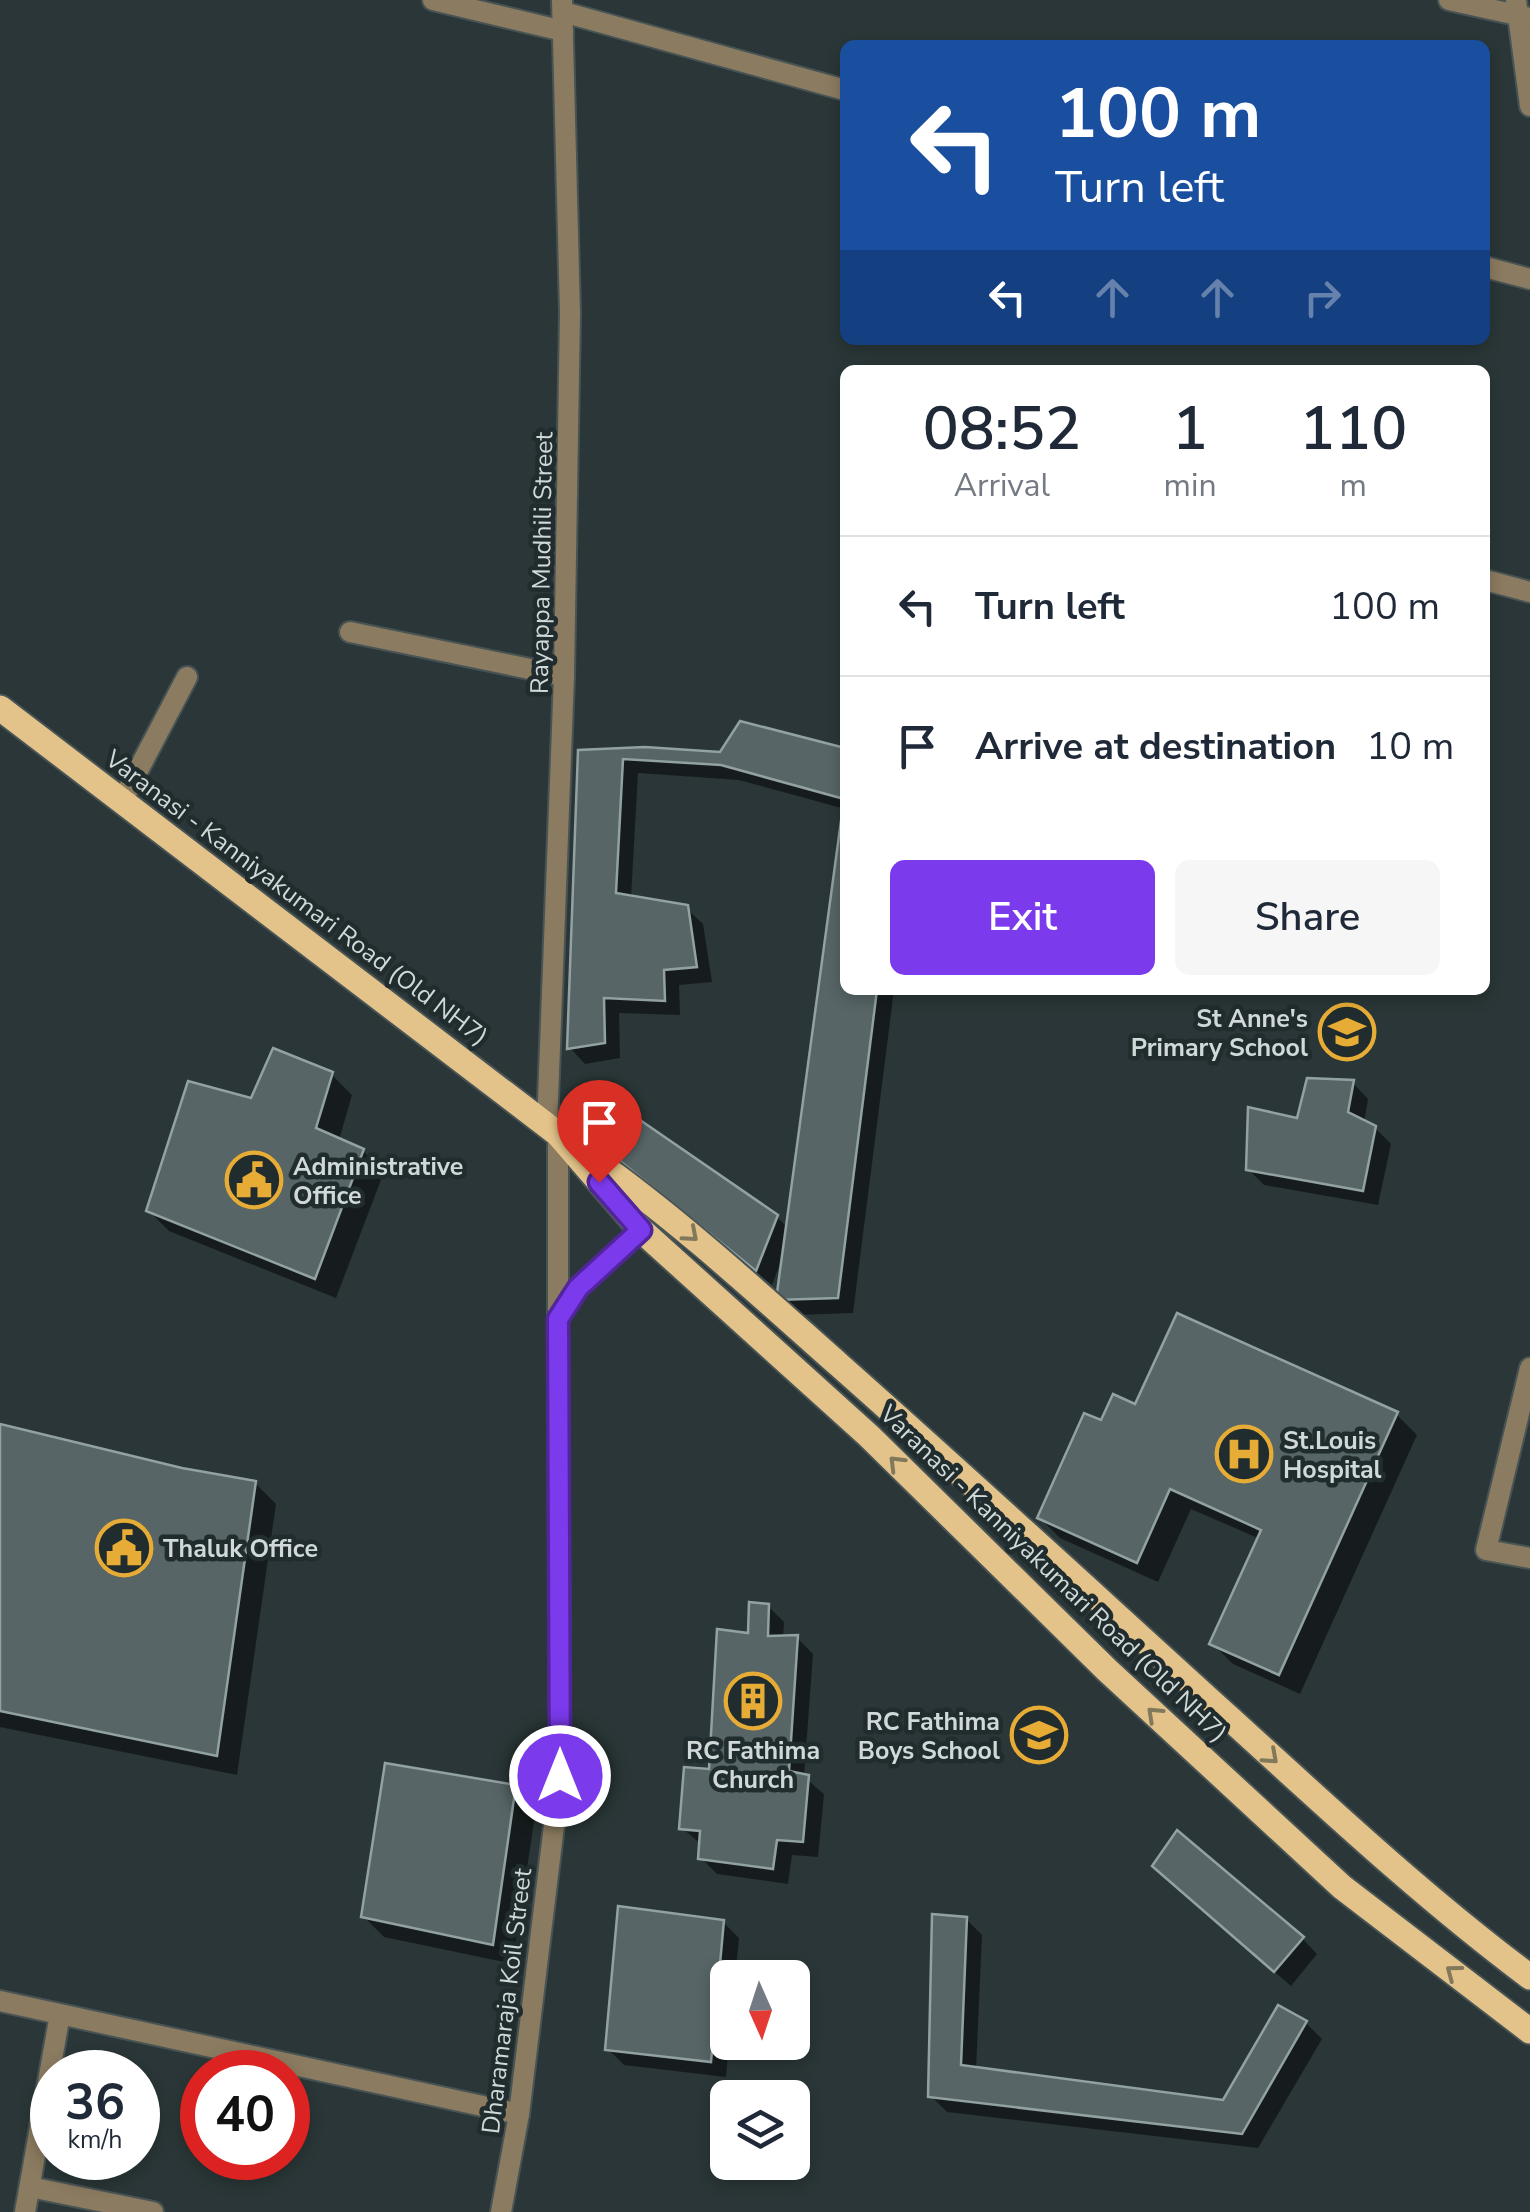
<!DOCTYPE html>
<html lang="en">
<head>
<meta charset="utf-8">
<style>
	body { margin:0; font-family:"Nunito Sans",sans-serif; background:#f6f6f7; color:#1f2937; height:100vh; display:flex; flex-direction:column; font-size:38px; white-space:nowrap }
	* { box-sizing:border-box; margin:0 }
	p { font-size:32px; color:#747a83 }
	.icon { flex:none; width:55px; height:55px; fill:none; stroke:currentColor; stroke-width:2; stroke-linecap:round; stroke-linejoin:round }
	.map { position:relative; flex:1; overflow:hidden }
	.details { position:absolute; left:840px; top:365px; width:650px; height:630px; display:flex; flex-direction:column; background:#fff; border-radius:15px; box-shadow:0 5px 15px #0003 }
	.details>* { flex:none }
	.banner { position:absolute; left:840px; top:40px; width:650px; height:305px; border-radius:15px; box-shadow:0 5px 15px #0003; background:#1a4fa0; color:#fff; overflow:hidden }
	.needle { width:65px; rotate:177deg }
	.tools { position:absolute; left:710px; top:1960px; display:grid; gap:20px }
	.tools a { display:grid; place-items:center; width:100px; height:100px; border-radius:15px; background:#fff; box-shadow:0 5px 15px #0003; font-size:50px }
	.speed { position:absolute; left:30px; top:2050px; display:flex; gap:20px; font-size:50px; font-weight:700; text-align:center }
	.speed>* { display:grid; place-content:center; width:130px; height:130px; border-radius:50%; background:#fff; box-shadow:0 5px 15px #0003; line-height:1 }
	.speed small { font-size:25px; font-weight:400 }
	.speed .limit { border:15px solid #d22; background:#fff; color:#111 }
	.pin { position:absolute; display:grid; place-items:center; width:85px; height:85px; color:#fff; margin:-102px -42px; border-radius:50% 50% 50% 0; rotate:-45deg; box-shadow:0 0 10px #0007 }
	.pin .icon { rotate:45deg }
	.me { position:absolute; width:110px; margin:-55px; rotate:0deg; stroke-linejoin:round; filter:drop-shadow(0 0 8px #0008) }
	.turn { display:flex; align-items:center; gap:35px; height:210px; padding:0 50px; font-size:45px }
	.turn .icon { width:130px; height:130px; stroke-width:2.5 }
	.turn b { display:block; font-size:70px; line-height:85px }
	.lanes { display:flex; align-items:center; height:95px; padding:0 50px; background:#0003; justify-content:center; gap:50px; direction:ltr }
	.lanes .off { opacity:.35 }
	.eta { display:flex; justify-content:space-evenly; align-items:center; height:170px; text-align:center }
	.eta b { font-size:60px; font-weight:600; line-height:70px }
	.cta { display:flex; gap:20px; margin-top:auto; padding:20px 50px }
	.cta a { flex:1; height:115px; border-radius:15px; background:#7c3aed; color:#fff; font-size:40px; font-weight:600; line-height:115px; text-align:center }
	.cta a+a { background:#f6f6f7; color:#1f2937 }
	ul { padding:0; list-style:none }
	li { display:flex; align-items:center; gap:30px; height:140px; padding:0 50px; border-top:2px solid #e0e1e3 }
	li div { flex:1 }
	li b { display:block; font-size:38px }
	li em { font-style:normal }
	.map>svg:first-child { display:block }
</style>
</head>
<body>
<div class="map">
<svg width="1530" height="2212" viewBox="0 0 1530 2212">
	<rect width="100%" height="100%" fill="#2a3637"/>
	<path fill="#0007" d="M845,750V809L739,780L638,773L631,898L686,908L703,924L712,982L679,985L680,1015L619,1013L620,1058L585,1064L570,1048L581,753L722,755Z
		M845,810V990H894L853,1313L795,1315L779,1299L782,1259L772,1285L634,1172L777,1217L789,1229Z
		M331,1074L352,1095L339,1140L363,1151L384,1172L336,1298L169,1231L148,1210Z
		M1353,1083L1368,1099L1364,1123L1375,1128L1391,1144L1378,1205L1264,1185L1248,1169L1299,1121Z
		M1136,1407L1396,1414L1417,1435L1300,1694L1233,1664L1212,1643L1260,1539L1191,1509L1158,1582L1060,1538L1040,1518L1103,1424Z
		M0,1428L181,1471L255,1483L276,1504L237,1775L0,1727Z
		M768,1606L784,1622L783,1638H797L813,1654L804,1777L824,1794L818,1857L792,1855L788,1884L717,1874L701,1858L702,1845L682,1828L711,1771L751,1636Z
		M515,1787L536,1808L513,1964L384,1937L363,1916Z
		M1171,1881L1302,1938L1317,1954L1291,1986Z
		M966,1919L982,1935L976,2070L1224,2103L1306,2023L1322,2039L1258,2148L947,2112L931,2096Z
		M723,1922L739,1938L735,1978H728L729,2042L726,2077L624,2065L608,2049Z"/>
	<path fill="#576566" stroke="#92a1a2" stroke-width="2.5" d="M740,721L845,748V990H877L838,1298L776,1300L844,799L721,765L623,759L616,893L688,905L697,967L664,970L665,1001L604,998L605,1043L567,1049L578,750L645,747L720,752Z
		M273,1048L333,1072L316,1128L364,1149L315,1279L146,1211L188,1081L251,1098Z
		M1307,1078L1354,1080L1348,1112L1376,1126L1363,1191L1246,1170L1248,1107L1297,1118Z
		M640,1120L778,1215L756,1271L615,1157Z
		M1177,1313L1398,1412L1279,1675L1209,1644L1261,1530L1170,1489L1137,1563L1037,1518L1084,1413L1101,1420L1113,1394L1135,1404Z
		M0,1424L182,1468L256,1481L217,1756L0,1711Z
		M749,1602L769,1604L768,1636L798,1635L789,1771L809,1775L803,1842L777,1840L773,1869L698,1859L700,1831L679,1829L684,1767L709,1769L717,1629L748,1633Z
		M385,1763L516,1785L493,1945L361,1917Z
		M1177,1830L1304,1937L1274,1972L1152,1866Z
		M618,1906L724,1920L711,2062L605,2050Z
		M932,1914L967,1917L961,2065L1223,2100L1278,2005L1307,2021L1242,2134L928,2097Z"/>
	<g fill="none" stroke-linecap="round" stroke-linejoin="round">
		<g stroke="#485354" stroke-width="24">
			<path id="pedestrian" d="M30,2187L153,2212"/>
		</g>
		<g stroke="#485354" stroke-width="24">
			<path id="minor" d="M433,0L563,31
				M1449,0L1530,18
				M1516,0L1530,106
				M563,12L845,90
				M1485,267L1530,279
				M1485,580L1530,592
				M350,632L564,676
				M1530,1368L1486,1550L1530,1558
				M0,2001L519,2114
				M25,2212L60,2014"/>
		</g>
		<g stroke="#485354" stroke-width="24">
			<path id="tertiary" d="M122,801L187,677
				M547,1126L564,676L570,313L562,0
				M558,1134V1317
				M501,2212L519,2114L560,1776L558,1319L578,1288L641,1230"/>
		</g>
		<g stroke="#485354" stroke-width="29">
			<path id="primary" d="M0,708L558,1134L641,1230L869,1436L1107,1670L1342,1887L1530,2031
				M594,1160C681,1222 759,1294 838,1364C969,1480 1097,1598 1226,1715C1325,1805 1423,1897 1530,1977"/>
		</g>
		<use href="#pedestrian" stroke="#8b7b60" stroke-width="20"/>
		<use href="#minor" stroke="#8b7b60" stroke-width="20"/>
		<use href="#tertiary" stroke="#8b7b60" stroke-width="20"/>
		<use href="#primary" stroke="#e4c38a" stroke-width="25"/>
	</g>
	<defs><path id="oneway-chevron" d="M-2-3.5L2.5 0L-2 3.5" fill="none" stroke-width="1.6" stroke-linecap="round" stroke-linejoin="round" transform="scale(2.5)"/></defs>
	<g stroke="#82785c">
		<use href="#oneway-chevron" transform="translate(691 1235) rotate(41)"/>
		<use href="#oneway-chevron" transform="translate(896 1463) rotate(-135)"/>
		<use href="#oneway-chevron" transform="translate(1154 1714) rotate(-137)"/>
		<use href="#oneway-chevron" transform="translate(1271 1757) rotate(42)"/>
		<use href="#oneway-chevron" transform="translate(1453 1972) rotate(-143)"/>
	</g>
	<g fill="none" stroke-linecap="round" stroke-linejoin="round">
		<g stroke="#51269a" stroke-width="25">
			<path id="route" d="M560,1776L558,1319L578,1288L641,1230L599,1182"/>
		</g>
		<use href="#route" stroke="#7c3aed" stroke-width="18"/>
	</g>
	<defs>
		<g id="school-ring" transform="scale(2.875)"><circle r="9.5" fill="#202c2d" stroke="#e7ac36" stroke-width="1.5"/><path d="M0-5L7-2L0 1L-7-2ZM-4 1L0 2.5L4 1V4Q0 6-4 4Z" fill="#e7ac36"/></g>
		<g id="civic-ring" transform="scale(2.875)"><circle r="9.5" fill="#202c2d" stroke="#e7ac36" stroke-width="1.5"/><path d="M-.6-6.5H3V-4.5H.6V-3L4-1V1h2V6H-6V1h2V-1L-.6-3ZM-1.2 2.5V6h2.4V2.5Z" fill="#e7ac36"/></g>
		<g id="hospital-ring" transform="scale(2.875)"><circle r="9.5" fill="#202c2d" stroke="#e7ac36" stroke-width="1.5"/><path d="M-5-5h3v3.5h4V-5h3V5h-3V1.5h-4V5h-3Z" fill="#e7ac36"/></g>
		<g id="building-ring" transform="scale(2.875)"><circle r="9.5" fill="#202c2d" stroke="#e7ac36" stroke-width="1.5"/><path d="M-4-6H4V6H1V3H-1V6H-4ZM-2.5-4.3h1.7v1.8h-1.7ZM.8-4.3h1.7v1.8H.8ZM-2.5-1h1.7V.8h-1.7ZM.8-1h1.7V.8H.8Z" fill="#e7ac36"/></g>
	</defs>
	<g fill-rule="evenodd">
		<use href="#school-ring" x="1347" y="1032"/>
		<use href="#civic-ring" x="254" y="1180"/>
		<use href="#hospital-ring" x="1244" y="1454"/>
		<use href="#civic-ring" x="124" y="1548"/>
		<use href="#building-ring" x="753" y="1701"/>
		<use href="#school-ring" x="1039" y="1735"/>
	</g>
	<g text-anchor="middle" stroke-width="9" stroke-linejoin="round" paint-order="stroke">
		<g font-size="25" fill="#d0d8d8" stroke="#202c2d">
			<text transform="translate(541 563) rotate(-89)" y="9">Rayappa Mudhili Street</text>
			<text transform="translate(297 897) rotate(37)" y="9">Varanasi - Kanniyakumari Road (Old NH7)</text>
			<text transform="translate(1054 1573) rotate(44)" y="9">Varanasi - Kanniyakumari Road (Old NH7)</text>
			<text transform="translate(506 2001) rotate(-83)" y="9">Dharamaraja Koil Street</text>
		</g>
		<g font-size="25" font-weight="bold" fill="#d0d8d8" stroke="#202c2d" text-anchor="start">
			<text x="1308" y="1027" text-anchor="end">St Anne's<tspan x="1308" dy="29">Primary School</tspan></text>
			<text x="293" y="1175">Administrative<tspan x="293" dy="29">Office</tspan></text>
			<text x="1283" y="1449">St.Louis<tspan x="1283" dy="29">Hospital</tspan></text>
			<text x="163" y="1557">Thaluk Office</text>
			<text x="1000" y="1730" text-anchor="end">RC Fathima<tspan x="1000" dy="29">Boys School</tspan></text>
			<text x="753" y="1759" text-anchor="middle">RC Fathima<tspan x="753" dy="29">Church</tspan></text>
		</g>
	</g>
</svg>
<div class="tools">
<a><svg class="needle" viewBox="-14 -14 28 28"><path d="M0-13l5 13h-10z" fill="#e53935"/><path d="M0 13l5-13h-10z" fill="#747a83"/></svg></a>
<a><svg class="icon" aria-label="layers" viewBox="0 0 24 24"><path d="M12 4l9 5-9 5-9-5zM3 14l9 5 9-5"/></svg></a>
</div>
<div class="speed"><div>36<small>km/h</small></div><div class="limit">40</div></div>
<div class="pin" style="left:599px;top:1182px;background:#d93025"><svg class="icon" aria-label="arrive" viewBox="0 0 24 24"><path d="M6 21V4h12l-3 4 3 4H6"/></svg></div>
<svg class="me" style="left:560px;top:1776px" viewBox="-20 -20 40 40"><circle r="17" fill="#7c3aed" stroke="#fff" stroke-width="3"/><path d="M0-11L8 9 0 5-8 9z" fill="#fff"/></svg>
<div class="banner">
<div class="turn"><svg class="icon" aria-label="left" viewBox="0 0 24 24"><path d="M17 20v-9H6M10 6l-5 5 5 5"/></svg><div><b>100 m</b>Turn left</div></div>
<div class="lanes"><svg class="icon" aria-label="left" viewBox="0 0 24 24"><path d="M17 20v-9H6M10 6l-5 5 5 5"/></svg><svg class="icon off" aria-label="ahead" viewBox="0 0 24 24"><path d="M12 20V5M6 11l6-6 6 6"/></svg><svg class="icon off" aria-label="ahead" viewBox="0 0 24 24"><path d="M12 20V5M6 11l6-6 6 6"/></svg><svg class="icon off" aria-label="right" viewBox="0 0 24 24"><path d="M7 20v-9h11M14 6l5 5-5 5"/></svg></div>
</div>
<section class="details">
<div class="eta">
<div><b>08:52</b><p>Arrival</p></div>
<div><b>1</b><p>min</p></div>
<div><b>110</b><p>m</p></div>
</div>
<ul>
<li><svg class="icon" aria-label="left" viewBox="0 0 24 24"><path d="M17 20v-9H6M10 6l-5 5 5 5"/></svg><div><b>Turn left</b></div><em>100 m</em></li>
<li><svg class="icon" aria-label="arrive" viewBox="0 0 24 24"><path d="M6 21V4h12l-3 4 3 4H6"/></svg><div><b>Arrive at destination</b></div><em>10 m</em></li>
</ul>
<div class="cta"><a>Exit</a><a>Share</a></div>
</section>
</div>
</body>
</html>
